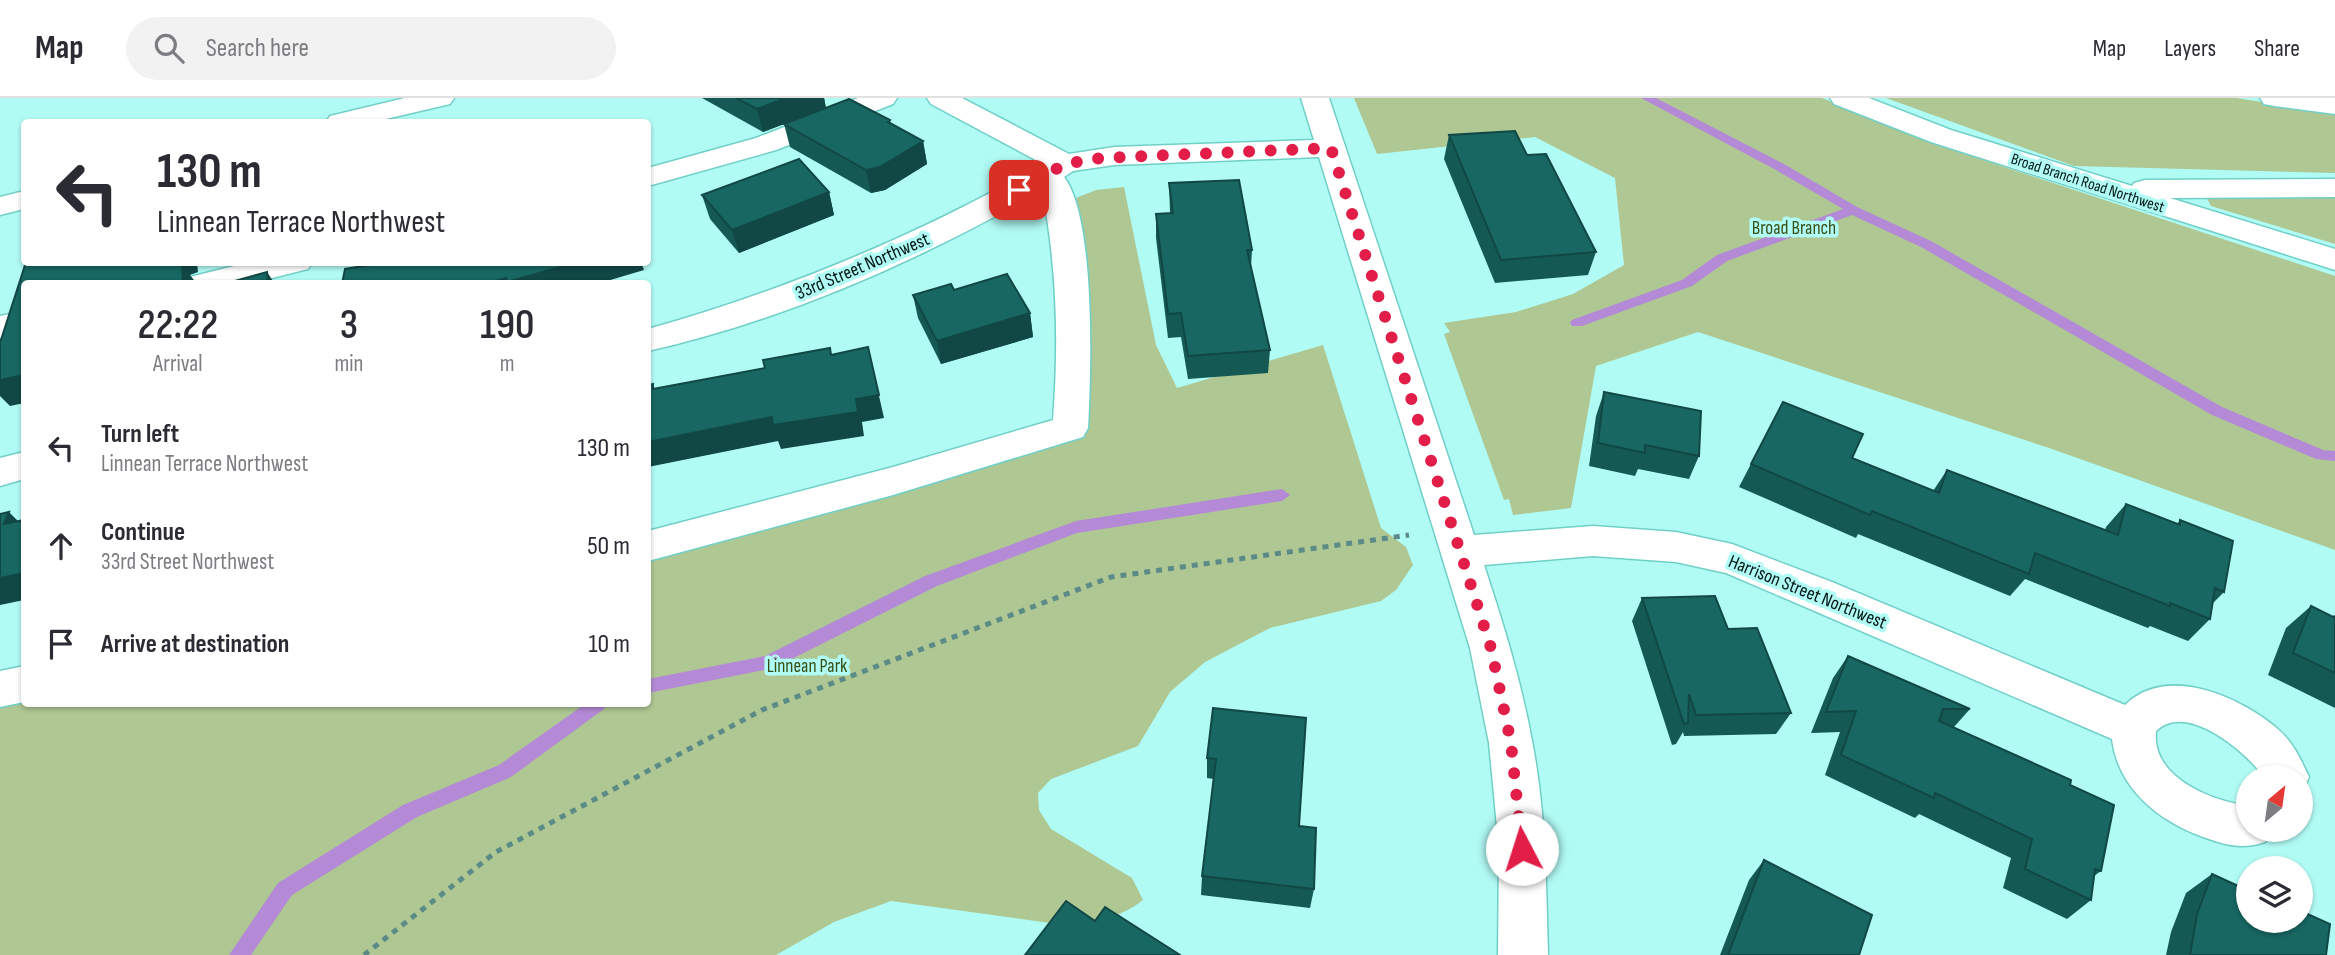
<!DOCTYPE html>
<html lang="en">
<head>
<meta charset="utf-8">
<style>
	body { margin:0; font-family:"Sofia Sans Condensed",sans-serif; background:#f2f2f3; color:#2b2b33; height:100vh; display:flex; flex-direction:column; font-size:26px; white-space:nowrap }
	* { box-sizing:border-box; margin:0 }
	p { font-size:23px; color:#7c7c81 }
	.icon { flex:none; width:38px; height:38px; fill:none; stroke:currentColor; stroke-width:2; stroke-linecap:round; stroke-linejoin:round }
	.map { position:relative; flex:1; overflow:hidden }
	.details { position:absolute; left:21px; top:182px; width:630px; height:427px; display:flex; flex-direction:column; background:#fff; border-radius:7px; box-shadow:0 2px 5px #0004 }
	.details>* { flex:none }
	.guide { position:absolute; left:21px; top:21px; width:630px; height:147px; border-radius:7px; box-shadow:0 2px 5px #0004; background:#fff; color:#2b2b33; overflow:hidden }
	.needle { width:46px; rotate:29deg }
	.controls { position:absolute; left:2236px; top:667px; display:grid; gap:14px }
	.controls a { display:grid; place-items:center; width:77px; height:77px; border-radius:50%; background:#fff; box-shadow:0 2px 5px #0004; font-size:35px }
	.pin { position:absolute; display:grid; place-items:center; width:60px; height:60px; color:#fff; margin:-30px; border-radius:14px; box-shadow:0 4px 10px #0006 }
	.me { position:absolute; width:77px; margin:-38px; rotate:355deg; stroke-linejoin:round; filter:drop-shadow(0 0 5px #0008) }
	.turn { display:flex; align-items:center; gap:24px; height:147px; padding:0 21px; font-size:32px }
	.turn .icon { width:91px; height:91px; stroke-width:2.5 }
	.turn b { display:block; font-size:49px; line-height:60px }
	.eta { display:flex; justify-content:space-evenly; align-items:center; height:119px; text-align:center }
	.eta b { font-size:42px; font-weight:600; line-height:49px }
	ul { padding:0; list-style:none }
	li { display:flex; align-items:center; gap:21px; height:98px; padding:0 21px }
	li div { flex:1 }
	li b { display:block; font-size:26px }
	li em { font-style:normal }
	header { display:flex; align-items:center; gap:42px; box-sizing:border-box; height:98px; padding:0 35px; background:#fff; border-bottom:2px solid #e1e1e2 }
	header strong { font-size:33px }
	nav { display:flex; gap:38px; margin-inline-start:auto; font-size:24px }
	.search { width:490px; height:63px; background:#f2f2f3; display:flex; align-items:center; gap:18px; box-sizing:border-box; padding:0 24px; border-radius:38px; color:#7c7c81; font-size:26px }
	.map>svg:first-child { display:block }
</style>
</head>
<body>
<header>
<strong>Map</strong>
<div class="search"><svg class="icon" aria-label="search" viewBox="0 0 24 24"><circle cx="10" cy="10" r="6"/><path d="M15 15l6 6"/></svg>Search here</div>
<nav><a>Map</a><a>Layers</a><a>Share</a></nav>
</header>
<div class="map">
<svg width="2335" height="857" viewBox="0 0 2335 857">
	<rect width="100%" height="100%" fill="#b1fbf5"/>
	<path fill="#aec793" d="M1354,0H1822L1938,47L2335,178V452L2052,351L1698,234L1596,268L1571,410L1513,417L1509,401L1504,402L1444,236L1450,234L1444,225L1516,214L1573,196L1624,167L1615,80L1535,39L1377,56Z
		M1886,0H2236L2335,15V75L2074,68Z
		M1124,89L1156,247L1177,290L1323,247L1381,430L1406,449L1413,467L1396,492L1381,503L1270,530L1205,564L1170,594L1138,648L1051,681L1038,695L1039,712L1051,731L1132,780L1143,802C1120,820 1093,826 1064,827L891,803L834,824L776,857H0V601L24,596V606H648V450L1081,319L1089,190L1076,100L1096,92Z
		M2205,97H2335V146L2211,108Z"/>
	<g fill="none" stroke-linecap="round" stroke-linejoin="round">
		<path fill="#b48ad6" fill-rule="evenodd" d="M1641,0H1656L1784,66L1857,109L1931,143L2222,309L2323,352L2335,353V363L2316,361L2212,317L1921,149L1852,117L1727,163L1692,188L1582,228H1572L1570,225L1572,222L1682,182L1717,157L1843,111L1776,72Z
			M1282,391L1290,397L1282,403L1077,435L937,488L774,570L648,595V581L765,558L925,478L1076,423Z
			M585,606H607L604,611L511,679L417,719L292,797L251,857H229L278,785L403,707L499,667Z"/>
		<g stroke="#70d0c8" stroke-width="3">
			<path id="minor" d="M405,0H454L450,6L373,24H326L330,18Z
				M858,0H897L893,6L776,52L648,88V70L756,40Z
				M927,0H962L1069,56L1114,49L1314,42L1301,0H1329L1474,437L1593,428L1676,434L1732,446L1832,484L2125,607C2168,565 2243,600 2280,633C2294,646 2301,662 2309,679L2303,693L2301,679H2264C2246,654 2187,603 2156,633C2151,680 2212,703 2249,708V732H2271L2265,744C2243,752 2225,747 2203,739C2159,723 2118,691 2112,641L1726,475L1676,464L1593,458L1484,467C1503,525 1521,582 1532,643C1546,713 1546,786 1548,857H1498L1499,751L1494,697L1489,645L1470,550L1319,59L1114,67L1073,73L1064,79C1096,120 1091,276 1088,330L1083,339L893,397L648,463V433L893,369L1053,322C1059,244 1057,168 1042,92C921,162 785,222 648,253V231C787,192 918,137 1043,66L931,6Z
				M1830,0H1869L1951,32L2132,88L2134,85L2145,82L2335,81V99L2170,100L2335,151V172L1931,44L1834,6Z
				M2260,0H2335V16L2274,8L2264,6Z
				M24,93V111L0,117V99Z
				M250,164H313L308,171L248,186H185L190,179Z
				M24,213V235L0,240V218Z
				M24,354V381L0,388V360Z
				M24,568V604L0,609V573Z"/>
		</g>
		<path stroke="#5c8b87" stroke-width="5" stroke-dasharray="6 6" stroke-linecap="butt" d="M364,857L496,754L762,612L1111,479L1409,437"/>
		<use href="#minor" fill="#fff" fill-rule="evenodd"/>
	</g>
	<path fill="#155955" d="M702,0H824L826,10L763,34Z
		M890,22L891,26L923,43L927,66L885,92L871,95L790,49L784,26Z
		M1449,37L1527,57L1596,154L1588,177L1495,185L1444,61Z
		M1169,85L1252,152L1251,169L1270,252L1268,275L1188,281L1181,239L1168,240L1156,140V116L1170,115Z
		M829,94L834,117L739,155L710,121L702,97Z
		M954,192L1030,215L1033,239L941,266L918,220L913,197Z
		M1604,294L1699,358L1689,381L1638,371L1635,378L1589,368L1596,318Z
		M1783,304L1852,360L1933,393L1947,372L2105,432L2106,429L2126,406L2177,426L2180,422L2224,494L2213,505L2210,521L2188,543L2150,528L2148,530L2025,481L2010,498L1858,436L1856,440L1739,389Z
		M1642,500L1791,615L1776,636L1684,638L1683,634L1676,646L1672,647L1632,523Z
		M2311,508L2333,519L2335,518V610L2268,577L2286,530Z
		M1848,558L1970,611L1954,629L2070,687L2101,773L2094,778L2091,802L2067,821L2003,790L2011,760L1919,716L1915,720L1825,677L1840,634L1811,635L1833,580Z
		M1213,610L1299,728L1314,791L1310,810L1201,797L1202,778L1214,681L1207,680V660Z
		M1764,762L1859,857H1720L1749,782Z
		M2212,776L2249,792V822L2326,857H2166L2171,834L2186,795Z"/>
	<path fill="#114845" d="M786,0H824L826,10L763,34L757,11Z
		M923,43L927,66L885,92L871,95L866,72Z
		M829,94L834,117L739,155L732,132Z
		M166,164H197L198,174L190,177L197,186H182Z
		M578,164H641L644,172L597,186H486L506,180Z
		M267,174L275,186H268Z
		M1030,215L1033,239L941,266L937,243Z
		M868,249L884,320L862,324L864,338L781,351L778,343L648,369V344L856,301Z
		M24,277V305L10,308L0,298V282Z
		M9,414L24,429L4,426Z
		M24,475V502L0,507V480Z"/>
	<path fill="#186763" stroke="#114845" stroke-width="2" d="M736,0H786L757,11Z
		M849,1L890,22L888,24L923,43L880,69L866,72L784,26Z
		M1515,33L1527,57L1546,56L1596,154L1501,162L1449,37Z
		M799,61L829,94L732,132L702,97Z
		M1239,82L1252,152H1247L1270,252L1188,258L1181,215L1168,216L1156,116L1173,115L1169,85Z
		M26,164H177L182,165L183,186H24V277L0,282V245Z
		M388,164H578L507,184L506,180L486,186H342L345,171Z
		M267,174L268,186H224Z
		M1007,176L1030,215L937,243L913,197L951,186L954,192Z
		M868,249L879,297L856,301L858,314L773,327L772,319L648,344V287L653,286V291L765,270L763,262L830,250L831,257Z
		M1604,294L1701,313L1699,358L1645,347V355L1598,345Z
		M1783,304L1863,336L1852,360L1939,395L1947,372L2118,437L2126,406L2180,427V422L2233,443L2224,494L2215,490L2210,521L2170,505V508L2035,455L2029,476L1872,413L1870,417L1751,366Z
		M9,414L4,426L24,422V475L0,480V416Z
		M1715,498L1728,531L1757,530L1791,615L1696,617L1689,596L1688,625L1684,626L1642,500Z
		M2311,508L2333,519L2335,518V575L2293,555Z
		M1848,558L1970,611H1943L1939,623L2071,682L2070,687L2114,707L2101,773L2095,771L2091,802L2025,771L2032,741L1935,695L1934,700L1841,657L1856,613L1826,614Z
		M1213,610L1306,620L1299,728L1316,730L1314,791L1202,778L1216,661L1207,660Z
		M1764,762L1872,817L1859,857H1728Z
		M2212,776L2249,793V822H2301V813L2330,826L2326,857H2190L2197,816Z
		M1066,803L1095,823L1105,809L1180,857H1025Z"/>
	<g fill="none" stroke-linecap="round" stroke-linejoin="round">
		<path stroke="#e11d48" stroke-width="12" stroke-dasharray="0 21.6" d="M1019,92L1065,66L1101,60L1331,50L1491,550L1511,645L1522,751"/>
	</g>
	<g text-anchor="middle" stroke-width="7" stroke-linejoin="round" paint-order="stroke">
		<g font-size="16" fill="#011412" stroke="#b1fbf5">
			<text transform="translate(2088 84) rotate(18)" y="6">Broad Branch Road Northwest</text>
		</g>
		<g font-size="19" fill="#374f15" stroke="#b1fbf5">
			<text x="1794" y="136">Broad Branch</text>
			<text x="807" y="574">Linnean Park</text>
		</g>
		<g font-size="19" fill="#011412" stroke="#b1fbf5">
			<text transform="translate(862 167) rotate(-23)" y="7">33rd Street Northwest</text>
			<text transform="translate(1808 493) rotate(22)" y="7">Harrison Street Northwest</text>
		</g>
	</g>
</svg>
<div class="controls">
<a><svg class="needle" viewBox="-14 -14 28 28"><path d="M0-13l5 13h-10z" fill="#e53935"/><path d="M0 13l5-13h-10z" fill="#7c7c81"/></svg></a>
<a><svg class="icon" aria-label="layers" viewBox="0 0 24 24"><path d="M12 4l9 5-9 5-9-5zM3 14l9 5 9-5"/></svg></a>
</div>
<div class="pin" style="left:1019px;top:92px;background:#d93025"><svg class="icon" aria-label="arrive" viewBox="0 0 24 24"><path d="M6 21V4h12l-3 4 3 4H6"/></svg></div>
<svg class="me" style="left:1522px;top:751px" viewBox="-20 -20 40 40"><circle r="19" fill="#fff"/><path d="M0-13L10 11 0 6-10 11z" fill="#e11d48"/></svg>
<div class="guide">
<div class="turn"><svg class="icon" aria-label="left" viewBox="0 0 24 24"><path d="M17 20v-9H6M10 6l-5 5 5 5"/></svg><div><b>130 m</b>Linnean Terrace Northwest</div></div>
</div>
<section class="details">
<div class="eta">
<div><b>22:22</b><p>Arrival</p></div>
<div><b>3</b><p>min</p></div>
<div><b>190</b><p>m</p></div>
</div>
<ul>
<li><svg class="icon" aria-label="left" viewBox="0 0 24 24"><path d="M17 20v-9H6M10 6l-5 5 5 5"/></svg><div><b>Turn left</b><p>Linnean Terrace Northwest</p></div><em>130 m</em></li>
<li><svg class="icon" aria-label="ahead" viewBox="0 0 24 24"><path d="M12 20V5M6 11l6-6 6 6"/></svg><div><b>Continue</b><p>33rd Street Northwest</p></div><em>50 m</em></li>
<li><svg class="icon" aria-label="arrive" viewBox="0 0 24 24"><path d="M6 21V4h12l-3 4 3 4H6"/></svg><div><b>Arrive at destination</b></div><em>10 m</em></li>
</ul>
</section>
</div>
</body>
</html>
